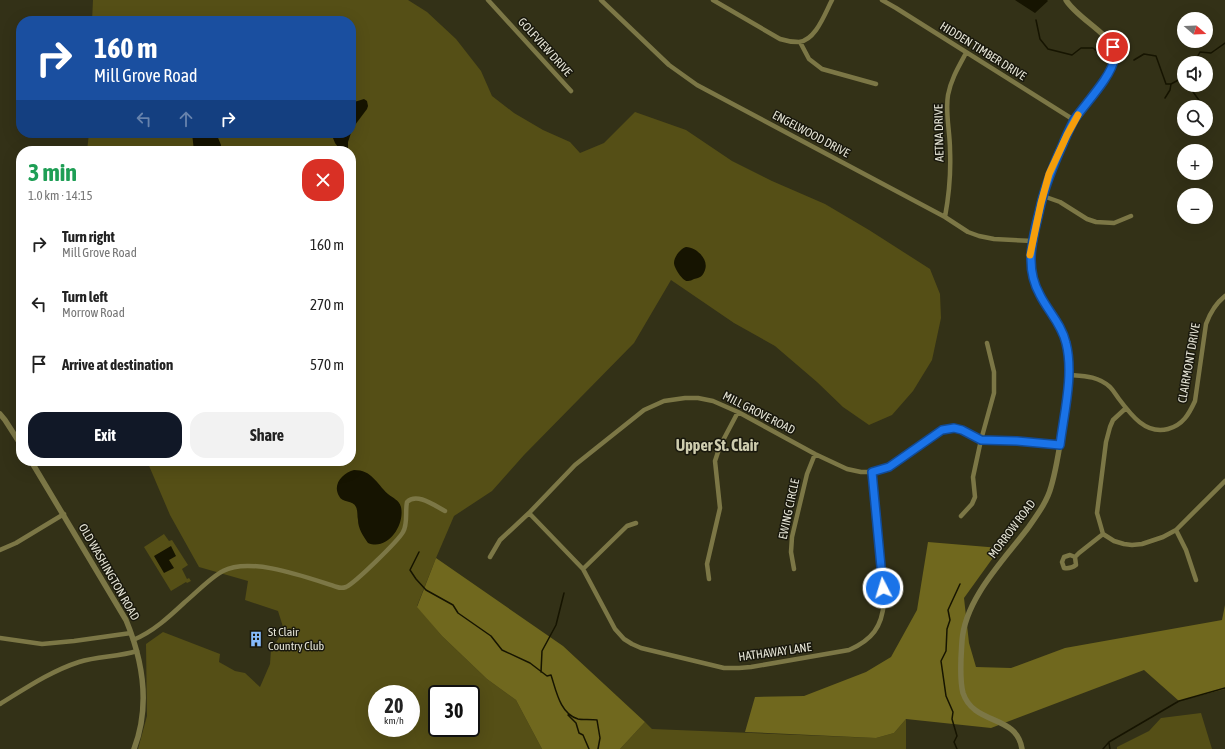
<!DOCTYPE html>
<html lang="en">
<head>
<meta charset="utf-8">
<style>
	body { margin:0; font-family:"Asap Condensed",sans-serif; background:#f2f2f2; color:#222; height:100vh; display:flex; flex-direction:column; font-size:15px; white-space:nowrap }
	* { box-sizing:border-box; margin:0 }
	p { font-size:13px; color:#767676 }
	.icon { flex:none; width:22px; height:22px; fill:none; stroke:currentColor; stroke-width:2; stroke-linecap:round; stroke-linejoin:round }
	.map { position:relative; flex:1; overflow:hidden }
	.side { position:absolute; left:16px; top:146px; width:340px; height:320px; display:flex; flex-direction:column; background:#fff; border-radius:16px; box-shadow:0 4px 16px #0002 }
	.side>* { flex:none }
	.guide { position:absolute; left:16px; top:16px; width:340px; height:122px; border-radius:16px; box-shadow:0 4px 16px #0002; background:#1a4fa0; color:#fff; overflow:hidden }
	.needle { width:26px; rotate:109deg }
	.tools { position:absolute; left:1177px; top:12px; display:grid; gap:8px }
	.tools a { display:grid; place-items:center; width:36px; height:36px; border-radius:50%; background:#fff; box-shadow:0 4px 16px #0002; font-size:20px }
	.speed { position:absolute; left:368px; top:685px; display:flex; gap:8px; font-size:20px; font-weight:700; text-align:center }
	.speed>* { display:grid; place-content:center; width:52px; height:52px; border-radius:50%; background:#fff; box-shadow:0 4px 16px #0002; line-height:1 }
	.speed small { font-size:10px; font-weight:400 }
	.speed .limit { border:2px solid #111; border-radius:6px; background:#fff; color:#111 }
	.pin { position:absolute; display:grid; place-items:center; width:34px; height:34px; color:#fff; margin:-17px; border:2px solid #fff; border-radius:50%; box-shadow:0 1px 4px #0007 }
	.me { position:absolute; width:44px; margin:-22px; rotate:355deg; stroke-linejoin:round; filter:drop-shadow(0 0 3px #0008) }
	.turn { display:flex; align-items:center; gap:14px; height:84px; padding:0 12px; font-size:18px }
	.turn .icon { width:52px; height:52px; stroke-width:2.5 }
	.turn b { display:block; font-size:28px; line-height:34px }
	.lanes { display:flex; align-items:center; height:38px; padding:0 12px; background:#0003; justify-content:center; gap:20px; direction:ltr }
	.lanes .off { opacity:.35 }
	.round { display:grid; place-items:center; flex:none; width:42px; height:42px; border-radius:16px; background:#f2f2f2 }
	.summary { display:flex; align-items:center; justify-content:space-between; height:68px; padding:0 12px }
	h1 { font-size:24px; font-weight:700; line-height:30px; color:#1e9e55 }
	.cta { display:flex; gap:8px; margin-top:auto; padding:8px 12px }
	.cta a { flex:1; height:46px; border-radius:16px; background:#111827; color:#fff; font-size:16px; font-weight:700; line-height:46px; text-align:center }
	.cta a+a { background:#f2f2f2; color:#222 }
	ul { padding:0; list-style:none }
	li { display:flex; align-items:center; gap:12px; height:60px; padding:0 12px }
	li div { flex:1 }
	li b { display:block; font-size:15px }
	li em { font-style:normal }
	.map>svg:first-child { display:block }
</style>
</head>
<body>
<div class="map">
<svg width="1225" height="749" viewBox="0 0 1225 749">
	<rect width="100%" height="100%" fill="#333117"/>
	<path fill="#554f16" fill-rule="evenodd" d="M93,0H408L427,12L456,39L481,71L492,96L514,113L543,130L570,142L580,153L604,143L635,112L686,130L732,161L772,181L825,204L869,230L930,269L940,294L941,318L932,360L913,391L892,415L869,425L843,407L817,382L775,346L734,323L671,280L634,343L524,455L492,491L454,516L436,558L417,606L442,636L487,679L516,700L542,749H138L147,716L146,644L163,632L220,654L219,662L235,671L245,673L260,687L270,664L271,650L284,630L278,611L245,600L248,581L199,567L170,515L147,461H351V151H87L89,133H351V21H92ZM377,694H411V728H377ZM437,694H471V728H437Z
		M164,534L169,541L172,540L188,565L182,569L187,579L189,578L191,581L187,583L186,582L171,591L144,547Z
		M1201,713L1212,749H1117V747L1149,731L1161,718Z
		M906,719V749H620L645,722L652,729L876,738L894,733Z"/>
	<path fill="#70681e" d="M928,542L1000,548L964,598L969,643L976,667L1011,668L1065,648L1222,620L1225,605V689L1179,701L1144,670L991,728L906,719L894,733L876,738L745,732L755,697L804,696L866,672L891,657L917,610Z
		M436,558L563,646L645,722L620,749H542L516,700L487,679L442,636L417,607Z"/>
	<path fill="#161401" d="M1015,0H1047L1048,1L1035,13Z
		M364,99L367,101L368,106L367,109L352,129L351,132V103Z
		M192,133H216L221,145V151H194Z
		M331,133H351L348,142V151H341L335,143Z
		M686,247C696,247 709,259 705,270C703,276 700,278 694,279C692,280 690,281 688,281C683,282 674,268 674,263C674,257 680,249 686,247Z
		M354,470C372,470 376,483 388,494C393,498 399,500 401,507C405,525 388,551 368,543C363,536 358,528 358,520C357,516 358,511 356,507C353,500 342,503 339,496C332,484 343,473 354,470Z
		M171,546L176,556L169,560L174,568L164,573L154,556Z"/>
	<g fill="none" stroke-linecap="round" stroke-linejoin="round">
		<path stroke="#161401" stroke-width="1.5" d="M1036,20L1040,39L1048,49L1072,55L1081,48H1093L1098,52L1109,56
			M1134,60L1144,54L1156,56L1166,84H1171L1184,77
			M1194,63L1200,52L1211,53L1225,43
			M1188,85L1204,107
			M1165,98L1170,90L1171,84
			M419,552L410,570L416,579L426,590L453,605L458,613L491,636L502,650L530,663L547,676L551,675C556,690 560,714 578,719C582,720 591,719 597,720L600,738L598,749
			M541,672L542,651L556,625L564,593
			M568,715L576,723L579,733L583,735L589,749
			M1109,743L1110,749
			M957,749L954,742L957,736L952,719L953,712L946,696L941,661L946,651L947,629L950,620L948,610L960,584
			M1103,749L1109,742L1179,701L1225,688"/>
		<path stroke="#7c7746" stroke-width="4.5" d="M488,0L571,91
			M601,0L669,65L697,85L945,217L968,232L979,236L994,239L1033,241
			M713,0L780,39C786,41 792,42 799,42C816,40 825,13 832,0
			M882,0L896,8L1074,120
			M800,42L809,59L822,69L876,84
			M1043,196L1060,202L1087,219L1096,222L1114,223L1131,216
			M945,217C949,195 951,172 950,150C950,131 945,113 948,95C951,79 959,66 966,53
			M1070,375C1084,376 1098,376 1110,387C1113,390 1116,395 1119,399C1131,415 1146,435 1168,429C1183,425 1189,414 1195,401L1206,324C1210,313 1216,303 1225,296
			M1126,408L1113,420L1110,427L1106,442L1097,513L1103,534L1114,541L1124,544L1132,545L1142,544L1163,537L1176,530L1225,481
			M529,513L583,569L615,629L624,639L632,644L641,648L724,668H739L751,667L849,650C872,640 882,627 884,602L872,472
			M961,516L972,504L975,497L973,477L981,440L994,393V372L987,343
			M1176,530L1186,550L1196,580
			M0,550L16,543L64,514
			M490,557L500,540L529,513L575,465L644,410L664,401L685,398H698L713,401L738,412L815,454L847,469L861,472H872L889,467L941,431L954,428L962,430L981,440L1046,443L1060,445
			M1075,557L1070,555L1064,557L1062,562L1064,568C1069,569 1072,568 1076,565L1075,557L1079,553L1103,534
			M583,569L627,526L636,523
			M794,569L791,552L792,537L807,474L815,454
			M709,579L707,564L720,508L715,461L720,446L738,412
			M0,638L42,644L74,641L131,633
			M133,640C153,632 170,616 185,602C196,593 211,577 223,571C251,556 308,578 337,587C340,588 343,588 346,587C355,583 398,541 403,532C408,524 405,511 407,502C417,492 435,506 445,511
			M0,704C26,688 51,671 79,662C98,656 118,657 137,651"/>
		<path stroke="#7c7746" stroke-width="5.5" d="M0,414L5,420L21,445
			M31,461L126,620C143,661 150,707 134,749
			M1022,749C1017,714 974,726 963,693C959,678 961,657 962,641C965,599 1003,561 1028,528C1037,515 1047,502 1051,487C1057,467 1060,445 1063,424C1066,397 1074,369 1066,343C1058,312 1028,291 1030,257C1031,247 1034,237 1036,227C1040,209 1043,190 1050,173C1053,164 1058,155 1062,146C1066,137 1070,127 1075,119C1086,102 1108,80 1113,61C1114,58 1114,52 1113,49C1110,34 1076,17 1066,0"/>
	</g>
	<g fill="none" stroke-linecap="round" stroke-linejoin="round">
		<g stroke="#114b97" stroke-width="10">
			<path id="route" d="M883,588L872,472L889,467L942,430L954,428L962,430L981,440L1017,441L1060,445C1064,413 1074,374 1066,343C1062,325 1048,311 1040,295C1023,265 1034,235 1041,204C1046,183 1054,164 1063,144C1066,136 1070,128 1074,120C1084,105 1112,76 1114,59C1114,55 1114,51 1113,47"/>
		</g>
		<use href="#route" stroke="#1a73e8" stroke-width="7"/>
		<path stroke="#f59e0b" stroke-width="7" d="M1030,255L1041,203L1049,174L1067,135L1078,115"/>
	</g>
	<defs>
		<g id="building-bare" transform="scale(1.2)"><path d="M-4-6H4V6H1V3H-1V6H-4ZM-2.5-4.3h1.7v1.8h-1.7ZM.8-4.3h1.7v1.8H.8ZM-2.5-1h1.7V.8h-1.7ZM.8-1h1.7V.8H.8Z" fill="#86bbfb" stroke="#19180d" stroke-width="2.5" paint-order="stroke"/></g>
	</defs>
	<g fill-rule="evenodd">
		<use href="#building-bare" x="256" y="639"/>
	</g>
	<g text-anchor="middle" stroke-width="3" stroke-linejoin="round" paint-order="stroke">
		<g font-size="12" fill="#e5e4d5" stroke="#19180d">
			<text transform="translate(545 47) rotate(48)" y="4">GOLFVIEW DRIVE</text>
			<text transform="translate(983 51) rotate(32)" y="4">HIDDEN TIMBER DRIVE</text>
			<text transform="translate(939 133) rotate(-91)" y="4">AETNA DRIVE</text>
			<text transform="translate(811 134) rotate(28)" y="4">ENGELWOOD DRIVE</text>
			<text transform="translate(1189 363) rotate(-80)" y="4">CLAIRMONT DRIVE</text>
			<text transform="translate(759 413) rotate(27)" y="4">MILL GROVE ROAD</text>
			<text transform="translate(789 509) rotate(-78)" y="4">EWING CIRCLE</text>
			<text transform="translate(1012 529) rotate(-53)" y="4">MORROW ROAD</text>
			<text transform="translate(109 572) rotate(60)" y="4">OLD WASHINGTON ROAD</text>
			<text transform="translate(775 652) rotate(-8)" y="4">HATHAWAY LANE</text>
		</g>
		<g font-size="12" fill="#e5e4d5" stroke="#19180d" text-anchor="start">
			<text x="268" y="636">St Clair<tspan x="268" dy="14">Country Club</tspan></text>
		</g>
		<g font-size="16" font-weight="bold" fill="#ceccae" stroke="#19180d">
			<text x="717" y="451">Upper St. Clair</text>
		</g>
	</g>
</svg>
<div class="tools">
<a><svg class="needle" viewBox="-14 -14 28 28"><path d="M0-13l5 13h-10z" fill="#e53935"/><path d="M0 13l5-13h-10z" fill="#767676"/></svg></a>
<a><svg class="icon" aria-label="sound" viewBox="0 0 24 24"><path d="M4 9h4l5-4v14l-5-4H4zM17 9q2 3 0 6"/></svg></a>
<a><svg class="icon" aria-label="search" viewBox="0 0 24 24"><circle cx="10" cy="10" r="6"/><path d="M15 15l6 6"/></svg></a>
<a>+</a>
<a>−</a>
</div>
<div class="speed"><div>20<small>km/h</small></div><div class="limit">30</div></div>
<div class="pin" style="left:1113px;top:47px;background:#d93025"><svg class="icon" aria-label="arrive" viewBox="0 0 24 24"><path d="M6 21V4h12l-3 4 3 4H6"/></svg></div>
<svg class="me" style="left:883px;top:588px" viewBox="-20 -20 40 40"><circle r="17" fill="#1a73e8" stroke="#fff" stroke-width="3"/><path d="M0-11L8 9 0 5-8 9z" fill="#fff"/></svg>
<div class="guide">
<div class="turn"><svg class="icon" aria-label="right" viewBox="0 0 24 24"><path d="M7 20v-9h11M14 6l5 5-5 5"/></svg><div><b>160 m</b>Mill Grove Road</div></div>
<div class="lanes"><svg class="icon off" aria-label="left" viewBox="0 0 24 24"><path d="M17 20v-9H6M10 6l-5 5 5 5"/></svg><svg class="icon off" aria-label="ahead" viewBox="0 0 24 24"><path d="M12 20V5M6 11l6-6 6 6"/></svg><svg class="icon" aria-label="right" viewBox="0 0 24 24"><path d="M7 20v-9h11M14 6l5 5-5 5"/></svg></div>
</div>
<section class="side">
<div class="summary"><div><h1>3 min</h1><p>1.0 km · 14:15</p></div><a class="round" style="background:#d93025;color:#fff"><svg class="icon" aria-label="close" viewBox="0 0 24 24"><path d="M6 6l12 12M18 6L6 18"/></svg></a></div>
<ul>
<li><svg class="icon" aria-label="right" viewBox="0 0 24 24"><path d="M7 20v-9h11M14 6l5 5-5 5"/></svg><div><b>Turn right</b><p>Mill Grove Road</p></div><em>160 m</em></li>
<li><svg class="icon" aria-label="left" viewBox="0 0 24 24"><path d="M17 20v-9H6M10 6l-5 5 5 5"/></svg><div><b>Turn left</b><p>Morrow Road</p></div><em>270 m</em></li>
<li><svg class="icon" aria-label="arrive" viewBox="0 0 24 24"><path d="M6 21V4h12l-3 4 3 4H6"/></svg><div><b>Arrive at destination</b></div><em>570 m</em></li>
</ul>
<div class="cta"><a>Exit</a><a>Share</a></div>
</section>
</div>
</body>
</html>
